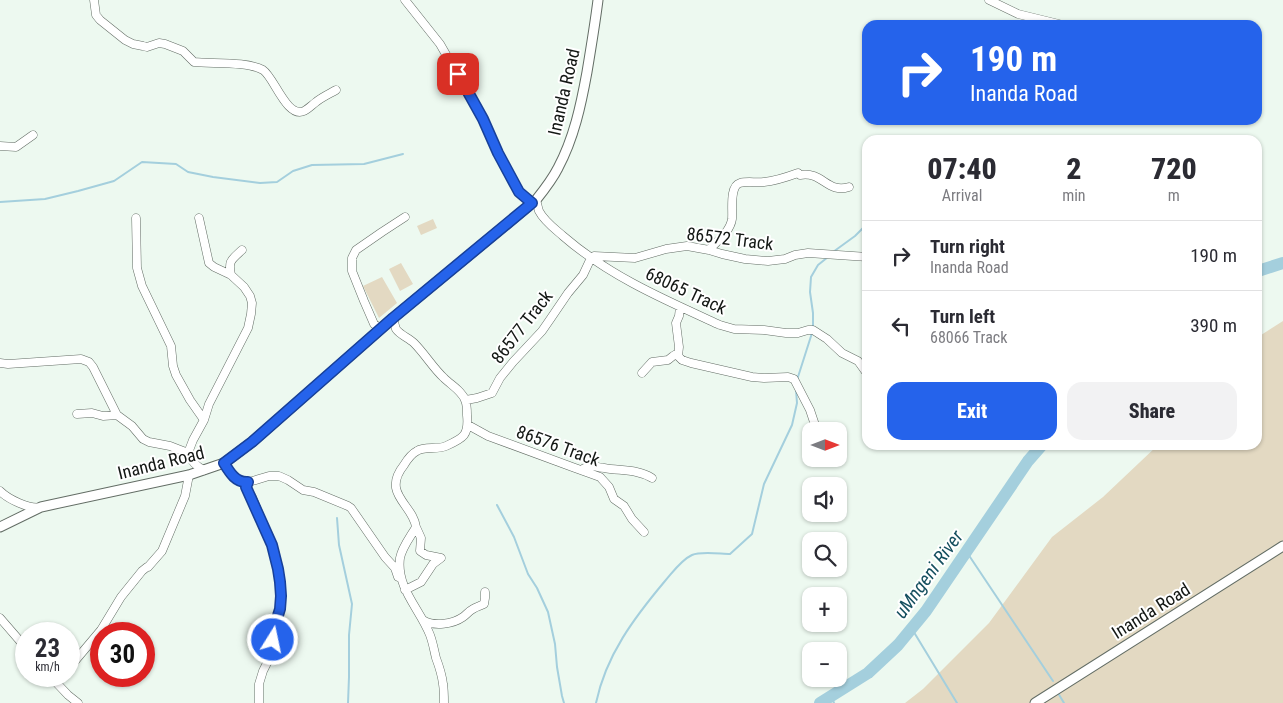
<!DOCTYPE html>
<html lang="en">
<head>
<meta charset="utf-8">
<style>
	body { margin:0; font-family:"Roboto Condensed",sans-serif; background:#f2f2f3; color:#2b2b33; height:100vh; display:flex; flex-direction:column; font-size:19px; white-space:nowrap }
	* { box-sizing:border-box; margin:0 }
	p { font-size:16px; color:#7c7c81 }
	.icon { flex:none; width:28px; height:28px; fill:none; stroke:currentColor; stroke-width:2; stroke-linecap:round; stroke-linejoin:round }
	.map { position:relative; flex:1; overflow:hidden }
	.details { position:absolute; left:862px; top:135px; width:400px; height:315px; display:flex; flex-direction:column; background:#fff; border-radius:15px; box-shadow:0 1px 4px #0004 }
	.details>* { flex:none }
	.banner { position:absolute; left:862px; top:20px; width:400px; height:105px; border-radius:15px; box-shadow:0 1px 4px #0004; background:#2563eb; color:#fff; overflow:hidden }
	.needle { width:32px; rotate:90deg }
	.controls { position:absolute; left:802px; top:422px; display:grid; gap:10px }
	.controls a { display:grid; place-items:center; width:45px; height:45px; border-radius:10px; background:#fff; box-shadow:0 1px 4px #0004; font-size:25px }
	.speed { position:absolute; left:15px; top:622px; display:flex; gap:10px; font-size:25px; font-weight:700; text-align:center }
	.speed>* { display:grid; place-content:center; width:65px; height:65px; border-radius:50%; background:#fff; box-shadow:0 1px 4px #0004; line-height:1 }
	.speed small { font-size:12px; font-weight:400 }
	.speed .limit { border:8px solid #d22; background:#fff; color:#111 }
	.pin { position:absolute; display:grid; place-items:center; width:42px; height:42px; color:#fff; margin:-21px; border-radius:10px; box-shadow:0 2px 8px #0006 }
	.me { position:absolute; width:55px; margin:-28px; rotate:10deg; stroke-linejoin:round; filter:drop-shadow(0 0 4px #0008) }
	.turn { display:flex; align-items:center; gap:18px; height:105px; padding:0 25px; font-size:22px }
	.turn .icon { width:65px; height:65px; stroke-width:2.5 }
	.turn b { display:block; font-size:35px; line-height:42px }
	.eta { display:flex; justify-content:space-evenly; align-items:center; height:85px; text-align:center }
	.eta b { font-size:30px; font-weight:800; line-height:35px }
	.cta { display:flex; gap:10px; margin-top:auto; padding:10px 25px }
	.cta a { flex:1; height:58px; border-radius:15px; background:#2563eb; color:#fff; font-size:20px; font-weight:800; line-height:58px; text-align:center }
	.cta a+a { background:#f2f2f3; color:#2b2b33 }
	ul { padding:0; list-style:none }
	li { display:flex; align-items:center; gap:15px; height:70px; padding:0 25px; border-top:1px solid #e1e1e2 }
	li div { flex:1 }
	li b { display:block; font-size:19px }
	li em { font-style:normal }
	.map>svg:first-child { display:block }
</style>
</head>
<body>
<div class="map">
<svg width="1283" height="703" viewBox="0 0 1283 703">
	<rect width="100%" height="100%" fill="#edf9f0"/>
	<path fill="#e3d9c2" d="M433,219L437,228L421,235L417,226Z
		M401,263L413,284L400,291L389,269Z
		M382,277L397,303L379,318L363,286Z
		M1283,321V703H905L923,689L989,623L1052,537L1103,497L1158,445H1258V337Z"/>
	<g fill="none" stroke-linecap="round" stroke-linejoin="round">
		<path stroke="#a4cfdd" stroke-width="2" d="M0,202L45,199L78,191L114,181L142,162L176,164L188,172L213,177L260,183L277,182L293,171L312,165L364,164L403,154
			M833,252L855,236L868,223
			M813,328V313L810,292L811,277L818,265L828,257
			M797,380L812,333
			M497,505L514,537L528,574L537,588L548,612L555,644L557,667L562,696L564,703
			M337,518L339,545L352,604L349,635V677L348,703
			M966,551L1053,681
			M912,629L957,703
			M1058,693L1064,703
			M831,696L834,703
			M596,703C606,655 634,618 665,581C673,572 681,560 692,555C701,551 721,554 730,554L752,534L764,484L792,425L797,403L796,390"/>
		<path stroke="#a4cfdd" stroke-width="12" d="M1258,271L1283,263
			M820,703L868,673L898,645L926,611L1028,461L1042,445"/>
		<g stroke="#636d65" stroke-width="9">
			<path id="minor" d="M94,0L96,15L100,20L125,40L133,44L143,46L147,47L159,43L165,44L183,51L194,62C212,64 247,61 263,70C274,77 287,119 304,111C308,109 312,105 316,102C322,97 329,94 336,90
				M405,0L440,44L483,119L498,153L519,192L532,203
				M989,0L1018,14L1063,25
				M0,146L16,147L33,135
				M536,200C537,203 538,208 539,211C544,221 555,229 563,236C609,276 665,300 720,325L734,329L764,330L786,333H798L808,330H813L827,339L842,353L858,361L868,375
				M136,218L137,268L142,286L171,346L173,366L176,375L190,400L204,420L193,440L188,453
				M199,218L209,263L214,267L231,275L244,287L250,296L252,303L251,314L248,328L209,404L204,420
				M709,250C717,241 730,232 732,219C733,211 729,186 740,183C747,181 756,183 764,182C775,181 787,177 798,173L800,175C823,171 827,194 849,187
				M231,275C228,261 231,260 242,250
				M680,307L679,316L676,323L679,347L678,356L682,360L691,363L752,377L764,378L788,377L794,379L810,410L817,431
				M393,318C394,322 395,326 396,329C400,335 409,338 414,343C425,354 433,368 444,378C451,385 462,391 465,400C467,404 467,410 467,415C469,435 464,438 446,446C437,450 425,446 417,451C411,454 407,460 404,465C381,494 413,504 416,527C411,536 402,547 400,558C396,588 420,609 430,635C433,643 434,650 436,658C439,666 442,675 443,684C444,690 444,697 444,703
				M381,329L374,324L364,301L352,271V258L356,250L382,232L405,217
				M0,363L8,364L81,359L89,362L93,367L117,415L132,426L143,439L149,442L170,446L188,453C191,461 195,466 204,470
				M642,373L652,362L668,360L673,356L678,353
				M466,400L477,398L492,393L500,378L513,362L542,331L551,318L568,293L583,275L591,258L594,256L635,258L666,249L687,246L709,250L722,254L745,259L768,261L785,259L795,255L808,253L868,257
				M77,414L92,413L103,416L117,415
				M468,425L488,436L575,468L600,477L609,487L614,499L624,506L632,519L644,532
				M224,463C230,473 235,483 249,482L246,487L252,497L275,553L280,582V609L275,625L271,655L263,671L259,684V703
				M581,470C584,468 588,466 592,466C596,466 600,468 604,468C620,471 638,469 652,478
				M249,482L269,476H279L288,480L303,490L314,492L348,506L351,508L385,557L395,568L398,577
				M0,491C8,499 30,510 41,507
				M405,590L421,582L433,564L441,558L426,555L420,551L421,538L416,527
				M0,618L26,648
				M423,620C434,627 453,624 463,617C466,615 469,611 473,609C476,607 480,606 484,604L485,598V592
				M69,668L101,630L121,597L142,571L147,567H148L162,551L185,496L189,475
				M50,676L68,695L78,703"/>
		</g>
		<g stroke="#636d65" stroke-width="11">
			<path id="tertiary" d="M0,527L41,507L189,475L224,463L252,442L393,318L536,200C544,190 552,180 558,168C574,138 581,105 587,72C591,48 595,24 598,0
				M1035,703L1283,546"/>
		</g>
		<use href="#minor" stroke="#fff" stroke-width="8"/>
		<use href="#tertiary" stroke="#fff" stroke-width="9"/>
	</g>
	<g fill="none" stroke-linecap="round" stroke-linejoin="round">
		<g stroke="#184099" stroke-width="12">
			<path id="route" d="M273,640L275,625L280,609L281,596L280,582L278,569L272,545L246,487L248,482C236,483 230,473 224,463L252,442L393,318L532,203L519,192L498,153L483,119L458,74"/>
		</g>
		<use href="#route" stroke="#2563eb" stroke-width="9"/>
	</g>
	<g text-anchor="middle" stroke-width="4" stroke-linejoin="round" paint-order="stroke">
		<g font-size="18" fill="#131714" stroke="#fff">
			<text transform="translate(564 92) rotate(-77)" y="6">Inanda Road</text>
			<text transform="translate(730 239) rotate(7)" y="6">86572 Track</text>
			<text transform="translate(686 291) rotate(25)" y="6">68065 Track</text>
			<text transform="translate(522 327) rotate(-52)" y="6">86577 Track</text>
			<text transform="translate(558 446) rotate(20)" y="6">86576 Track</text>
			<text transform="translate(161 463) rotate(-14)" y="6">Inanda Road</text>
			<text transform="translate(1151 611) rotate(-32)" y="6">Inanda Road</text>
		</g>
		<g font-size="19" font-style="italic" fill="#154f5f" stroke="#fff">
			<text transform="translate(928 574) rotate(-54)" y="7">uMngeni River</text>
		</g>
	</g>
</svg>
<div class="controls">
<a><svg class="needle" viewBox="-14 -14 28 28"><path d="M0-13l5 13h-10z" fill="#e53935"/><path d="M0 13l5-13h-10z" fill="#7c7c81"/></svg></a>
<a><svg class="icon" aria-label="sound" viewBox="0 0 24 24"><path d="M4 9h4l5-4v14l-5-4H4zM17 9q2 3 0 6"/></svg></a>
<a><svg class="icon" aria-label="search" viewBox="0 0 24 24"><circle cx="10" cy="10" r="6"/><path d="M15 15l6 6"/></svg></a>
<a>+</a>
<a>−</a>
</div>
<div class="speed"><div>23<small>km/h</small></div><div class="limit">30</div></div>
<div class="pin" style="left:458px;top:74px;background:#d93025"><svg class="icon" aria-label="arrive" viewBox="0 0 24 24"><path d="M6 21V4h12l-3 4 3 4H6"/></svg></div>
<svg class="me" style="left:273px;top:640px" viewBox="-20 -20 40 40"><circle r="17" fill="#2563eb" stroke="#fff" stroke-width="3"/><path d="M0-11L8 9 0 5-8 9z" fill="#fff"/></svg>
<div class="banner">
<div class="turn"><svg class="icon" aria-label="right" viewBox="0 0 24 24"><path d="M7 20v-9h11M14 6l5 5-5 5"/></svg><div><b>190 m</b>Inanda Road</div></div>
</div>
<section class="details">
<div class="eta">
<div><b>07:40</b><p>Arrival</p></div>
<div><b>2</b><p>min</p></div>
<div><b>720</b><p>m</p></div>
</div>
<ul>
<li><svg class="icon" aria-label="right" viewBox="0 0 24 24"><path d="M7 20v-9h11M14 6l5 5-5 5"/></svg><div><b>Turn right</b><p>Inanda Road</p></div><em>190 m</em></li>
<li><svg class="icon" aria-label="left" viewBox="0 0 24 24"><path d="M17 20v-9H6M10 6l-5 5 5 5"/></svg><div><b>Turn left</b><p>68066 Track</p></div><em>390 m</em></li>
</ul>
<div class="cta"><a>Exit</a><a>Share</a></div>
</section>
</div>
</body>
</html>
